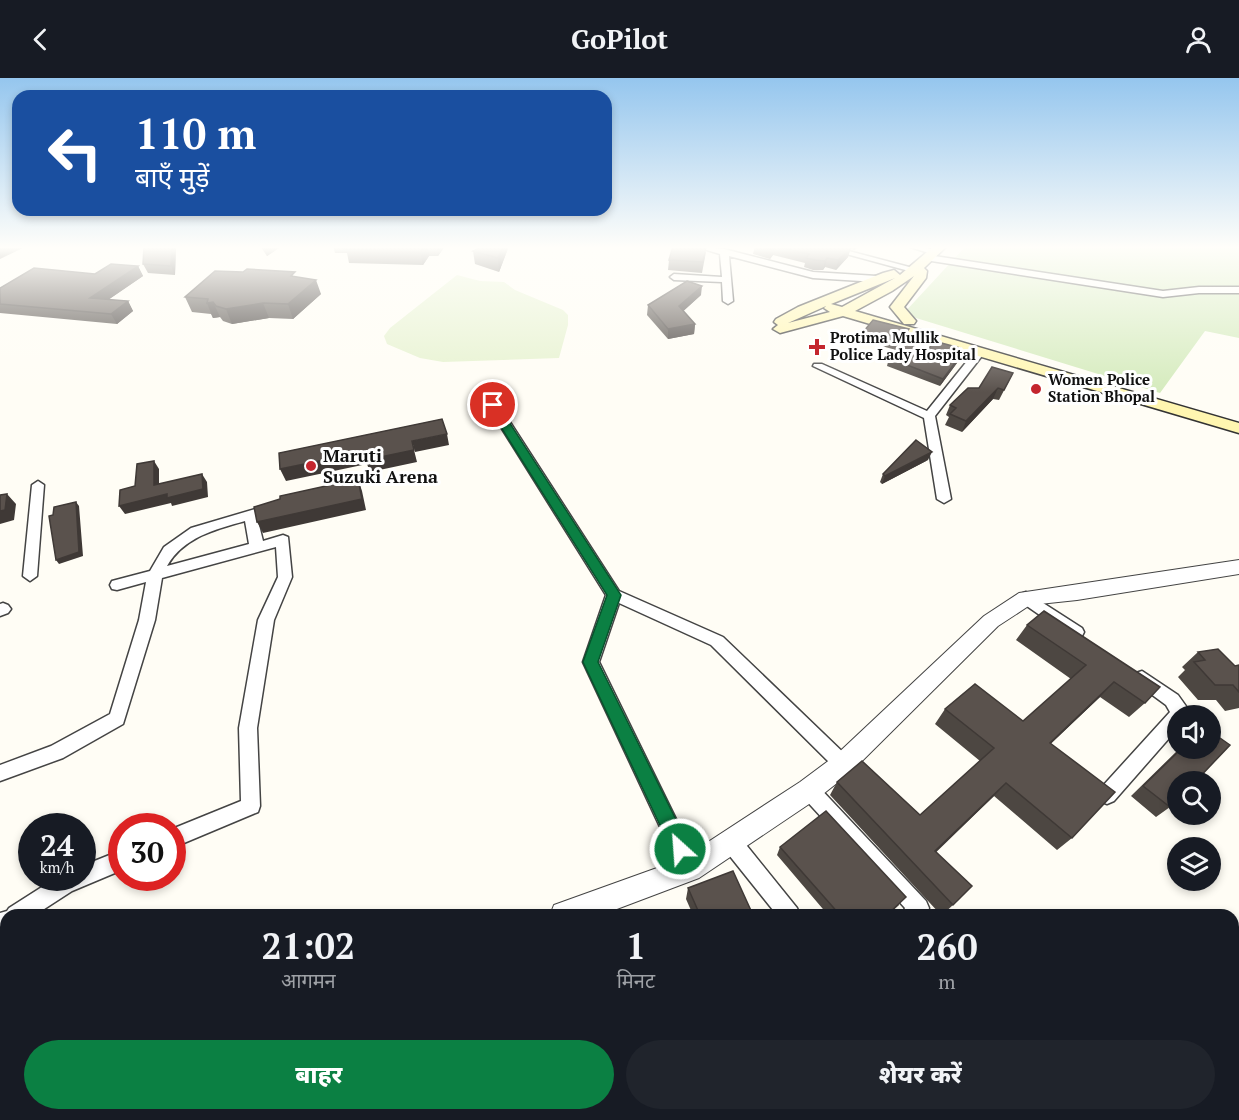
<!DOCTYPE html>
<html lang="hi">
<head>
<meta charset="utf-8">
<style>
	body { margin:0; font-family:"PT Serif","Noto Sans Devanagari",serif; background:#20242c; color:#f1f3f6; height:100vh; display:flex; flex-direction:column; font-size:22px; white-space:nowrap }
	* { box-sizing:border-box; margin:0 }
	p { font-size:20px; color:#9ea1a6 }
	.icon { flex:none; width:33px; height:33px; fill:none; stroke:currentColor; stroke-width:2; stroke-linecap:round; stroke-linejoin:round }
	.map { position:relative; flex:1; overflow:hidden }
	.drawer { position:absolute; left:0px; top:831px; width:1239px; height:212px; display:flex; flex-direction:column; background:#171b24; border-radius:18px 18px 0 0; box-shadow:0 3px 9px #0003 }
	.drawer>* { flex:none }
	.guide { position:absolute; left:12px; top:12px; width:600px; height:126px; border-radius:18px; box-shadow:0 3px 9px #0003; background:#1a4fa0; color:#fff; overflow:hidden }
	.tools { position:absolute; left:1167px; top:627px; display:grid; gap:12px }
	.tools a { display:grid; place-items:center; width:54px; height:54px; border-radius:50%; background:#171b24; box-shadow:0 3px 9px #0003; font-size:30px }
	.speed { position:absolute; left:18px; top:735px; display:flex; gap:12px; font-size:30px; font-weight:700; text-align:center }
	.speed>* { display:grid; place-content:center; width:78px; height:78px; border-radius:50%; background:#171b24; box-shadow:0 3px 9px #0003; line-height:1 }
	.speed small { font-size:15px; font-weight:400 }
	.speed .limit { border:9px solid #d22; background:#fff; color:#111 }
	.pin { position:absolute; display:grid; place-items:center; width:51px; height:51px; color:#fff; margin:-26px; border:3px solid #fff; border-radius:50%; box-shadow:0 2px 6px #0007 }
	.me { position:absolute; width:66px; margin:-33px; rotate:334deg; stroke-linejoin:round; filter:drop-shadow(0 0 4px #0008) }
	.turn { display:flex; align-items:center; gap:21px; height:126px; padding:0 24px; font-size:27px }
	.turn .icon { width:78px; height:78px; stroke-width:2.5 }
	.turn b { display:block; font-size:42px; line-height:51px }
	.eta { display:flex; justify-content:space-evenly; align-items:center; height:102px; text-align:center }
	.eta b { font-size:36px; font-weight:800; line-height:42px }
	.button { display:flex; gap:12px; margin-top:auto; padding:12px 24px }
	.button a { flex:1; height:69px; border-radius:36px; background:#0b8043; color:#fff; font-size:24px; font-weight:800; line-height:69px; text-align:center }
	.button a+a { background:#20242c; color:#f1f3f6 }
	header { display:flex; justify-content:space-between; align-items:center; height:78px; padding:0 24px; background:#171b24; font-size:27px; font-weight:800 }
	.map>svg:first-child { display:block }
</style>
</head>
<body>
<header><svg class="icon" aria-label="back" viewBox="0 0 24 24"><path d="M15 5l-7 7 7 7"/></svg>GoPilot<svg class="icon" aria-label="person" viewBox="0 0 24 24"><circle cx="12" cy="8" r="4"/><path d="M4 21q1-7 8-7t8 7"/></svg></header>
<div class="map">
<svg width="1239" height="1042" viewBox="0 0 1239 1042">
	<rect width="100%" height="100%" fill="#fffdf5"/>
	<path fill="#d5ebbd" d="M966,168H1239V260L1205,253L1160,315L903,236Z"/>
	<path fill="#e6f2cf" d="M457,197L480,203L504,204L515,212L563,232L568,237V247L559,280L443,284L420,280L387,266L384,258L390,250Z"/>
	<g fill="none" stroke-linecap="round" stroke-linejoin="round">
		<g stroke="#444" stroke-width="3">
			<path id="minor" d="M694,168L724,171L813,194L877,198L881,201L877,204L813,200L729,178L733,223L728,226L723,223L722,204L674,202L670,199L674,196L722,199L720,176Z
				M817,168H830L913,190L909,193Z
				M907,168H920L939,174L935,177Z
				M928,177L1163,213L1199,209H1239V215H1199L1163,219L925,182L924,180Z
				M980,271L985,274L935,338L951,421L944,425L937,421L924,340L813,288L814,286H822L927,333L976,272Z
				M493,324L499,327L619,513L723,559L849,680L852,686L849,692L843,694L837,692L711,567L619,525L599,584L697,784L700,791L697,798L690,801L683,798L583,584L606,517L487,327Z
				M38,403L44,407L37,498L30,503L23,498L32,407Z
				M262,429L269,433L267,436L257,439L263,463L283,457L288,459L292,499L274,542L257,650L260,728L258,734L172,770V751L241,723L239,650L258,542L278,499L276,469L162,500L155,542L123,646L63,680L0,703V687L51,668L110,636L139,542L146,504L117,512L112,511L110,507L112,503L150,493L164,469L191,450ZM245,443L249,466L167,488C184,459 214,452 245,443Z
				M1026,514L1082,550L1084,554L1082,558H1070L1021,524L1019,520L1021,516Z
				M3,525L8,527L11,531L8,535L0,538V526Z
				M1142,593L1178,617L1188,631L1187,637L1178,638V650L1114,723L1107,726L1100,723L1098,717L1100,711L1170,634L1166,627L1136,605L1134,600L1136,595Z
				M809,703L816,706L926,823L929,830L927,837H902L905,830L802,718L800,712L802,706Z
				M732,755L739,758L797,830L800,837H777L725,772L722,765L725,758Z
				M122,772V792L72,813L35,837H6V855L0,858V835L7,833L9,830L56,800H82V788Z
				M131,1036H155L154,1042H130Z"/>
		</g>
		<g stroke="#444" stroke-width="2">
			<path id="tertiary" d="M1239,482V496L1077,522L1030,527L998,548L851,694L818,720L699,800L601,837H550L554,827L682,781L800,704L835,678L984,538L1019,515Z
				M0,954H6V984H0Z"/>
		</g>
		<g stroke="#333" stroke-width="3">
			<path id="secondary" d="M934,168H947L924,190L927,193L926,200L904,229L916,243L914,246H904L890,229L914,198L892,213L855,233L1239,345V355L843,238L780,255L773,251L778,247L774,244L776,241L798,229L883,195L894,192L900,197ZM895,200L842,229L831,226ZM826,228L824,230L830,234L788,245Z"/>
		</g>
		<use href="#minor" fill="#fff" fill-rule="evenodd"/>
		<use href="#tertiary" fill="#fff" fill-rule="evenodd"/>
		<use href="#secondary" fill="#fff6b0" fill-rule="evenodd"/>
	</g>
	<path fill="#4d4742" d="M176,168L175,197L148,195L143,186Z
		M260,168H282L267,178Z
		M333,168H445L438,178H429L423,187L349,185L347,175H335Z
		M483,168H509L499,194L475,186L473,173Z
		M755,168H859L855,172L850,171L848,179L836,192L825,189L823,192H813L804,189L805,185L773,177L770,181L753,176Z
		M706,174L702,195L668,192L669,182Z
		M138,188L143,198L108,222L128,223L133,233L117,246L0,235V210L95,196Z
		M297,199L321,216L293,241L269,240L232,246L223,243L220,239L213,240L211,236L192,234L185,219Z
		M701,217L683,233L695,246L694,256L668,261L647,237L648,227Z
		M863,254L906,259L896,272L860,262Z
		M928,272L960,278L957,285L940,308L887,288L889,280Z
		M1013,295L999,322L993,321L962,354L945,347L949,339L946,337L950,327L979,310Z
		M928,382L882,406L880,404L883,396Z
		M1044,533L1145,625L1129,639L1100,619L1051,665L1072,760L1057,772L994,718L936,773L953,827L942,837H941L830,717L837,704L920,737L980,683L935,646L945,631L1023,643L1071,601L1016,562L1027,547Z
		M1198,574L1235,588L1239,587V630L1225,633L1216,622H1198L1178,599L1185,592L1182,589Z
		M1180,670H1210L1170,729L1156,739L1131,718Z
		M780,769L899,827L888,837H828L777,777Z
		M688,810L753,837H693L686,821Z"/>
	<path fill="#3f3936" d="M9,168H27L0,181V172Z
		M172,168H176L175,197L171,188Z
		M263,168H282L267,178Z
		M423,168H427L429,178L423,187L420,174Z
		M436,168H445L438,178Z
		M503,168H509L499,194L498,180Z
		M775,168L773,177L770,181L771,171Z
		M851,170L848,179L836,192L838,182Z
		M827,180L825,189L823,192L825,183Z
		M138,188L143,198L96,230L90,220Z
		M316,202L321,216L293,241L288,226Z
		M702,208L701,217L678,238L679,228Z
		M128,223L133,233L117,246L111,236Z
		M213,224L220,239L213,240L207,225Z
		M263,225L269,240L232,246L226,231Z
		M695,246L694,256L668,261V251Z
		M909,251L906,259L896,272L899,265Z
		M960,278L957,285L940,308L943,301Z
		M998,310L993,321L962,354L966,343Z
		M447,356L449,367L415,374L412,363Z
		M414,372L417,384L370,394L367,386L286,403L280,391L364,374Z
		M932,374L928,382L882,406L885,398Z
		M154,383L159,391V415L154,407Z
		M202,396L207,404L208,419L172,428L171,425L125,436L119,428Z
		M358,401L362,413L366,432L263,455L257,444Z
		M7,416L16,426L14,442L0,446V433Z
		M76,424L79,428L83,478L59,486L56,482Z
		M1114,604L1100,619L1037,679L1050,665Z
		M1006,705L994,718L925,785L935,773Z
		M107,1036H129L128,1042H110L107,1038Z
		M230,1036H243L242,1042H229Z
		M462,1036H478L464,1042H449Z"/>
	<path fill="#5a524d" stroke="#3f3936" stroke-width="1.5" d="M0,168H9L0,172Z
		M144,168H172L171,188L143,186Z
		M348,168H423L420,174L345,171Z
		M483,168H503L498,180L473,173Z
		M673,168H706L703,184L669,182Z
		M757,168H844L851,170L838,182L827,180L825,183L815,182L806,180L809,176L775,168L771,171Z
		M111,186L138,188L90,220L128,223L111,236L0,226V210L34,190L95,196Z
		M247,191L295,194L291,198L316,202L288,226L263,225L226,231L216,228L213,224L207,225L208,221L185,219L215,193L243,194Z
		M687,203L702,208L679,228L695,246L668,251L648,227Z
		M873,242L909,251L899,265L863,254Z
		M934,263L960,270L956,276L960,278L943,301L889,280L903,265L928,272Z
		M992,289L1013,295L1004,312L998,310L966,343L950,336L956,330L950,327L968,310H979Z
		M442,341L447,356L412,363L414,372L366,382L364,374L280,391L279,375Z
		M916,362L932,374L885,398L883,396Z
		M154,383V407L202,396L203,411L167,420V416L119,428L120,412L135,408L137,386Z
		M358,401L362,421L257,444L254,429L280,421V418Z
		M7,416L5,432L0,433V417Z
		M76,424L79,474L56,482L49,438L53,437L54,429Z
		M1044,533L1160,609L1145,625L1114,604L1050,665L1115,714L1072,760L1006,705L935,773L972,808L953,827L837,704L862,683L920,737L994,670L945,631L975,606L1023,643L1086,587L1027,547Z
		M1218,571L1235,588L1239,587V614L1233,607H1215L1194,584L1205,582L1198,574Z
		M1210,653L1230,667L1195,704H1178V721L1170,729L1143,708L1182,670H1210Z
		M826,733L906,819L887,837H840L780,769Z
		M733,793L753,837H700L688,810Z
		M55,1036H107V1038L110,1041V1042H53Z
		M170,1036H230L229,1042H169Z
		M289,1036H462L449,1042H288Z
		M505,1036H618L619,1042H507Z"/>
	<linearGradient id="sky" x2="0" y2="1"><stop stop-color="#95c6ee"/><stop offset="0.54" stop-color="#fffefa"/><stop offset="1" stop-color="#fffefa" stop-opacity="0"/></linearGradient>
	<rect width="1239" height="314" fill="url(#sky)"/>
	<path fill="#0b8043" stroke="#07532c" stroke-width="1.5" d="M493,324L498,327L621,517L598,584L687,764L689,771L687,777L680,779L674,777L583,584L607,517L487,327Z"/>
	<g fill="#c4262e" stroke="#fff" stroke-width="2">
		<path d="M814 260h6v6h6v6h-6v6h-6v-6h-6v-6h6z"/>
		<circle cx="1036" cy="311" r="6"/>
		<circle cx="311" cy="388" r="6"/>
	</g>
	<g text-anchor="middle" stroke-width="6" stroke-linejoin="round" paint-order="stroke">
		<g font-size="15" font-weight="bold" fill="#111" stroke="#fff" text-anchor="start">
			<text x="830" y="265">Protima Mullik<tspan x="830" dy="17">Police Lady Hospital</tspan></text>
			<text x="1048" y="307">Women Police<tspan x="1048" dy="17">Station Bhopal</tspan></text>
		</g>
		<g font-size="18" font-weight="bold" fill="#111" stroke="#fff" text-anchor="start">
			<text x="323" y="384">Maruti<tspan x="323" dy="21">Suzuki Arena</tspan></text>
		</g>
	</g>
</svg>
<div class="tools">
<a><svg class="icon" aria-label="sound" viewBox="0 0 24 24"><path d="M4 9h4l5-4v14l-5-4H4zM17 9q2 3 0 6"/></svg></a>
<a><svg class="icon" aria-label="search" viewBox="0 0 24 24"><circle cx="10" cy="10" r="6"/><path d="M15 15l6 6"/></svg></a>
<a><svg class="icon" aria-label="layers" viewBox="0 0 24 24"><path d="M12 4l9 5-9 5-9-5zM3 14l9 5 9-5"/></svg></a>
</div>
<div class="speed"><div>24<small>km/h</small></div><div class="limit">30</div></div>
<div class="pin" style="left:493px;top:327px;background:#d93025"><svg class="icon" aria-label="arrive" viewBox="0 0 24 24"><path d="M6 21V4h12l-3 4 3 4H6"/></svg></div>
<svg class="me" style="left:680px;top:771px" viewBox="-20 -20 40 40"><circle r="17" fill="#0b8043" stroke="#fff" stroke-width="3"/><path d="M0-11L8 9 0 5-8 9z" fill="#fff"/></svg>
<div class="guide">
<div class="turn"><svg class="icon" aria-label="left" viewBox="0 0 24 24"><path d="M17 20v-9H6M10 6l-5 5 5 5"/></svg><div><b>110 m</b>बाएँ मुड़ें</div></div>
</div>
<section class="drawer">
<div class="eta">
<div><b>21:02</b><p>आगमन</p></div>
<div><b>1</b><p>मिनट</p></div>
<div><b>260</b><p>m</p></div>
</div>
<div class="button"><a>बाहर</a><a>शेयर करें</a></div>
</section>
</div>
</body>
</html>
